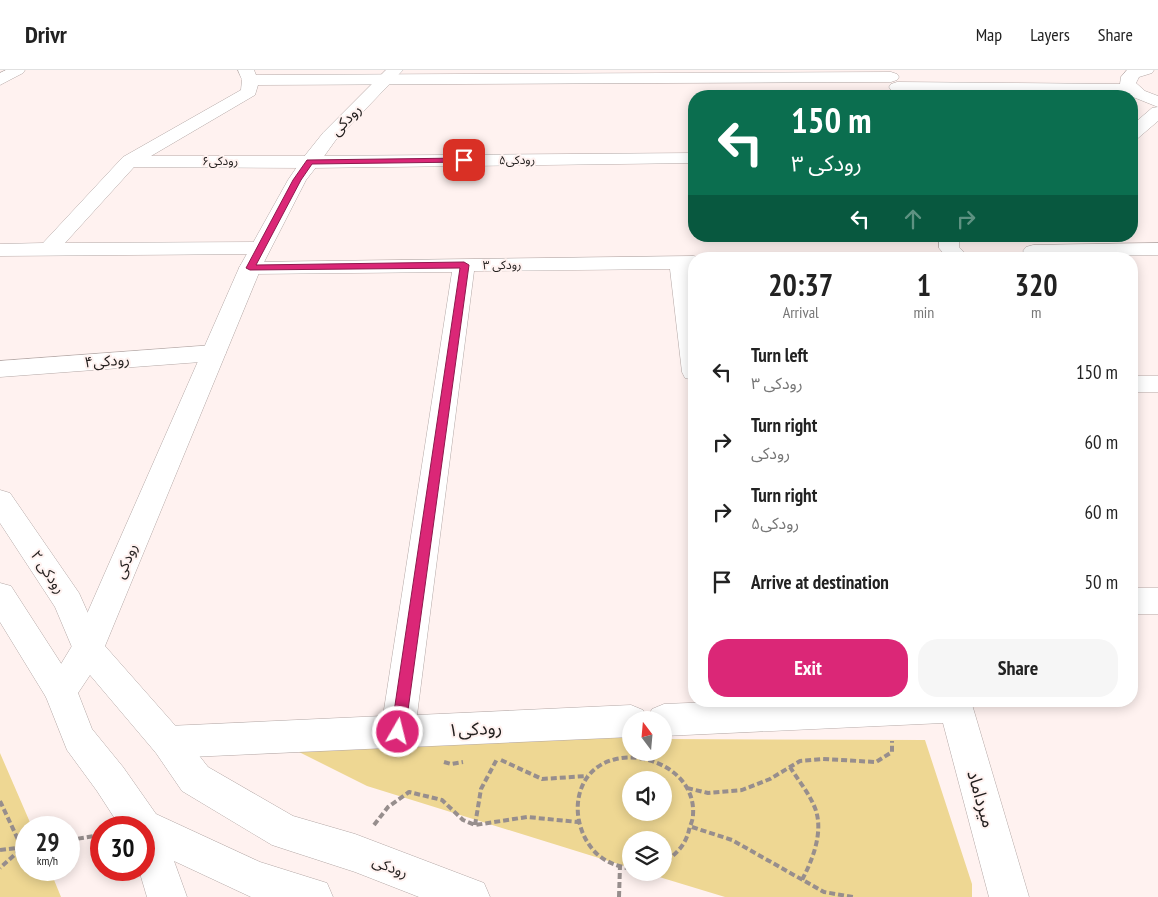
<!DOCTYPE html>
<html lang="en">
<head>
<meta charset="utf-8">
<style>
	body { margin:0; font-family:"PT Sans Narrow","Noto Sans Arabic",sans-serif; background:#f6f6f6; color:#222; height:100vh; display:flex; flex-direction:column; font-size:19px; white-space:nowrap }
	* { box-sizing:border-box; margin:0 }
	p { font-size:16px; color:#767676 }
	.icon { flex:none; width:28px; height:28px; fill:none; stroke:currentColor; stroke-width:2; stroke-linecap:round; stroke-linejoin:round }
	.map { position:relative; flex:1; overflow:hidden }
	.panel { position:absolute; left:688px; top:182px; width:450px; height:455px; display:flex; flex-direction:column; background:#fff; border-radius:20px; box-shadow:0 2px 12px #0003 }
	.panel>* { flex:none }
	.banner { position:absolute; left:688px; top:20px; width:450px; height:152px; border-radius:20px; box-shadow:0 2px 12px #0003; background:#0b6e4f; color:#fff; overflow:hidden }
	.needle { width:32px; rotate:344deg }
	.fabs { position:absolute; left:622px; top:641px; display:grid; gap:10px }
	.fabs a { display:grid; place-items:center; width:50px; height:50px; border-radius:50%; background:#fff; box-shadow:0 2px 12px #0003; font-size:25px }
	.speed { position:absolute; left:15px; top:746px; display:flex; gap:10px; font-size:25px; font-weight:700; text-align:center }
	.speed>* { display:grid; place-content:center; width:65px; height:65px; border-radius:50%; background:#fff; box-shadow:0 2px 12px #0003; line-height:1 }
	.speed small { font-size:12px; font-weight:400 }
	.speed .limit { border:8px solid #d22; background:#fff; color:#111 }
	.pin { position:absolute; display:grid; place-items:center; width:42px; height:42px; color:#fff; margin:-21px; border-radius:10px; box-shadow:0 2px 8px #0006 }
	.me { position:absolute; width:55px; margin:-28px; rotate:8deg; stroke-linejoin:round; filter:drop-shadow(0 0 4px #0008) }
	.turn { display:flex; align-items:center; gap:18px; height:105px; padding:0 20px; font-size:22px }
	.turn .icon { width:65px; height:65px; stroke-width:2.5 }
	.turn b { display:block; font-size:35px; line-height:42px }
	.lanes { display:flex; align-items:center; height:48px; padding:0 20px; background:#0003; justify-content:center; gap:25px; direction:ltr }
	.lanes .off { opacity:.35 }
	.eta { display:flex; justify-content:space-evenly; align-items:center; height:85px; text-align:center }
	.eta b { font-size:30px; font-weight:800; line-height:35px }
	.action { display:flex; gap:10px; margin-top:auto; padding:10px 20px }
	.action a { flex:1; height:58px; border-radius:20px; background:#db2777; color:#fff; font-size:20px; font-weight:800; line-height:58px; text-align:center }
	.action a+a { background:#f6f6f6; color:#222 }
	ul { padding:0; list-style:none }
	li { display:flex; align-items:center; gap:15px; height:70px; padding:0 20px }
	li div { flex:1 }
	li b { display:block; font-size:19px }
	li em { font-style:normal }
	header { display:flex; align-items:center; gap:30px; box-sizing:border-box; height:70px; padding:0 25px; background:#fff; border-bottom:1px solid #e0e0e0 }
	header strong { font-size:24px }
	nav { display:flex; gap:28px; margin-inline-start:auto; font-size:18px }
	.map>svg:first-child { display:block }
</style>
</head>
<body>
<header>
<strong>Drivr</strong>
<nav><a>Map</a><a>Layers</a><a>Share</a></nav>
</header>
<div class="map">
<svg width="1158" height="827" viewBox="0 0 1158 827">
	<rect width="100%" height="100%" fill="#fff2f0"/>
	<path fill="#eed793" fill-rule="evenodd" d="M267,666L631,668V682H664V669L925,670L972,814V827H725L646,803L664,802V770H631V798L367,716ZM631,710H664V742H631Z
		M0,683L32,757L26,758V800H50L61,827H0Z"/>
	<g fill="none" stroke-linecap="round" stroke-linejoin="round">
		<g stroke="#b4a8a6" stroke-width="1">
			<path id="minor" d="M6,0H25L23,3L0,15V3Z
				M238,0H254L256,5L891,2L897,4L899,7L897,10L891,12L258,15L255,25L151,86H310L694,83V93L310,98L134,97L65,173L260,172L267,174L270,178L267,182L260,184L0,186V174L43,173L123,87L241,20L242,10Z
				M1127,0H1154L1152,3L1139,7L1136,13L1145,21L1158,26V51L1137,69L1131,70V56L1152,38L1158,37L1133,27L1129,24L897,22L891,20L889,17L891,14L897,12L1120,14L1121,7Z
				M939,166H959V177L970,189H948L939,178Z
				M1158,173V185L1033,187L1026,185L1023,181L1026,177L1033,175Z
				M694,186L702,189H694V198H691L694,215V310L685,308L682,302L670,199L474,201L417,645L631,635L643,640L647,649L652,639L664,634L737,631H971L1029,827H989L943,653L664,666V650H631V667L168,688L156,683L151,672L156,661L168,656L383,646L452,202L250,204L242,203L239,198L242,193L250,192Z
				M214,275L222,278L226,283L222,288L214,291L0,307V291Z
				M1131,306H1158V322H1131Z
				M0,420L10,423L79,523L104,579L99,589L88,593L77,589L55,537L0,453Z
				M0,513L11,516L73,612L78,622L73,632L61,637L49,632L0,552Z
				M1131,518H1158V544H1131Z"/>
		</g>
		<g stroke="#b4a8a6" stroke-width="1">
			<path id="tertiary" d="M386,0H403L335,71L317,96L306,110L261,198L105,576L180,661L208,697L293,746L355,764L484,813L490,827H419L355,802L272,775L182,721L156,683L90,605L78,623L92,659L123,697L156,744L260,792L327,813L333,827H251L174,791L187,827H147L139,800H144V758H121L97,721L67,680L44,622L75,571L239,198L288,110L303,88L323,63Z"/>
		</g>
		<path stroke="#978e8d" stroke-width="4" stroke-dasharray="6 3" stroke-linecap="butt" d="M501,690L542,709L587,706
			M444,692L451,694L463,692
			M790,697C798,710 809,723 815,738C824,761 813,789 802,810
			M687,718L708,723L742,720L770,709L800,691L823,689L876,692L892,682V671
			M0,731L22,778L0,798
			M374,755L388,737L409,722L442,730L463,750L475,755L527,747L578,752
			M475,755L481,719L497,689
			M692,757L732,770L824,822L853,827
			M69,770L101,765
			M0,780L26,777
			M631,799C618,796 607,793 597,784C567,755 571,699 616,689C651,681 696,705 693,745C693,750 690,756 689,760C686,774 676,785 664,792
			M619,827L620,796"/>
		<use href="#minor" fill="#fff" fill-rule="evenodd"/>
		<use href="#tertiary" fill="#fff" fill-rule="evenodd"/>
	</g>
	<path fill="#db2777" stroke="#8e194d" d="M464,88L467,90L466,92L312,94L301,110L256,195L464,192L469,195L405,662L403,667L398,669L393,667L391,662L460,198L250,200L246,198L293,110L307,90Z"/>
	<g text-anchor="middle" stroke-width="4" stroke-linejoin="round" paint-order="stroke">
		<g font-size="12" fill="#24201f" stroke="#fff2f0">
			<text transform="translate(517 90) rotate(-1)" y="4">رودکی۵</text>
			<text x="220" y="95">رودکی۶</text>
			<text transform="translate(502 195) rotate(-1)" y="4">رودکی ۳</text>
		</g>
		<g font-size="15" fill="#24201f" stroke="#fff2f0">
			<text transform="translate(346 50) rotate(-46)" y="5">رودکی</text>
			<text transform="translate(107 291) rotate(-4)" y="5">رودکی۴</text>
			<text transform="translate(126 491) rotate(-67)" y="5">رودکی</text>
			<text transform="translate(48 502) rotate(56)" y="5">رودکی ۲</text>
			<text transform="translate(390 797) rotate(21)" y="5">رودکی</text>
		</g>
		<g font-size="18" fill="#24201f" stroke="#fff2f0">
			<text transform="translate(475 659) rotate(-3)" y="6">رودکی۱</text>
			<text transform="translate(981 729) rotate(74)" y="6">میرداماد</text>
		</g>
	</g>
</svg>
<div class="fabs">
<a><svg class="needle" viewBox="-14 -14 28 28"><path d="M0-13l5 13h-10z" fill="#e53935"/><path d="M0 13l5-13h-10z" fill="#767676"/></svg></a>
<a><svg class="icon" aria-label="sound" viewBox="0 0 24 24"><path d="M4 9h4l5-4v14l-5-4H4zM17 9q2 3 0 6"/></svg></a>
<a><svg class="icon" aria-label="layers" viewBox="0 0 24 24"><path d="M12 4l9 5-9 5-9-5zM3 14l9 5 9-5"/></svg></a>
</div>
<div class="speed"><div>29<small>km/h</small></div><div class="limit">30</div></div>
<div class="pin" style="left:464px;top:90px;background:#d93025"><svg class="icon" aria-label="arrive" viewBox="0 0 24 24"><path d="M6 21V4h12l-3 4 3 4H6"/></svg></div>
<svg class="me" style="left:398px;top:662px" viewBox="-20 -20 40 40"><circle r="17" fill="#db2777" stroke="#fff" stroke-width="3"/><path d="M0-11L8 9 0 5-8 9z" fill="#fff"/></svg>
<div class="banner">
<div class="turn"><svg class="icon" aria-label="left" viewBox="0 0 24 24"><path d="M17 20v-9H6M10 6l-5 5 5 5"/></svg><div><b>150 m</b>رودکی ۳</div></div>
<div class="lanes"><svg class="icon" aria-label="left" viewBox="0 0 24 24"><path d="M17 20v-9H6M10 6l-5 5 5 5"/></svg><svg class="icon off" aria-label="ahead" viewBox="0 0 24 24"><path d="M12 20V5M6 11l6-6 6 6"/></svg><svg class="icon off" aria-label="right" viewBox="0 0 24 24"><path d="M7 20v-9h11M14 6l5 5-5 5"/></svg></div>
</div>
<section class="panel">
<div class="eta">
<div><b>20:37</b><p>Arrival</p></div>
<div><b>1</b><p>min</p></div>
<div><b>320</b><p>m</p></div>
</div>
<ul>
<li><svg class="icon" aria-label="left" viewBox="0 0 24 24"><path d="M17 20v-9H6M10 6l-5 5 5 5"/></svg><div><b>Turn left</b><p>رودکی ۳</p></div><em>150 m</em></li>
<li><svg class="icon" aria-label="right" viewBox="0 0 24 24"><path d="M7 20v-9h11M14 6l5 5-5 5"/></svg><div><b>Turn right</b><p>رودکی</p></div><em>60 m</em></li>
<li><svg class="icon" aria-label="right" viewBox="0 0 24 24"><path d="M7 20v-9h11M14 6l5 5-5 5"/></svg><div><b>Turn right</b><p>رودکی۵</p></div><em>60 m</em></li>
<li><svg class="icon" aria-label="arrive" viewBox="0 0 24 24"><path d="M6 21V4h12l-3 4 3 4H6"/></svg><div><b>Arrive at destination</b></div><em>50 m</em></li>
</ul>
<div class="action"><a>Exit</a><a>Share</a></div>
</section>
</div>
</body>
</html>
